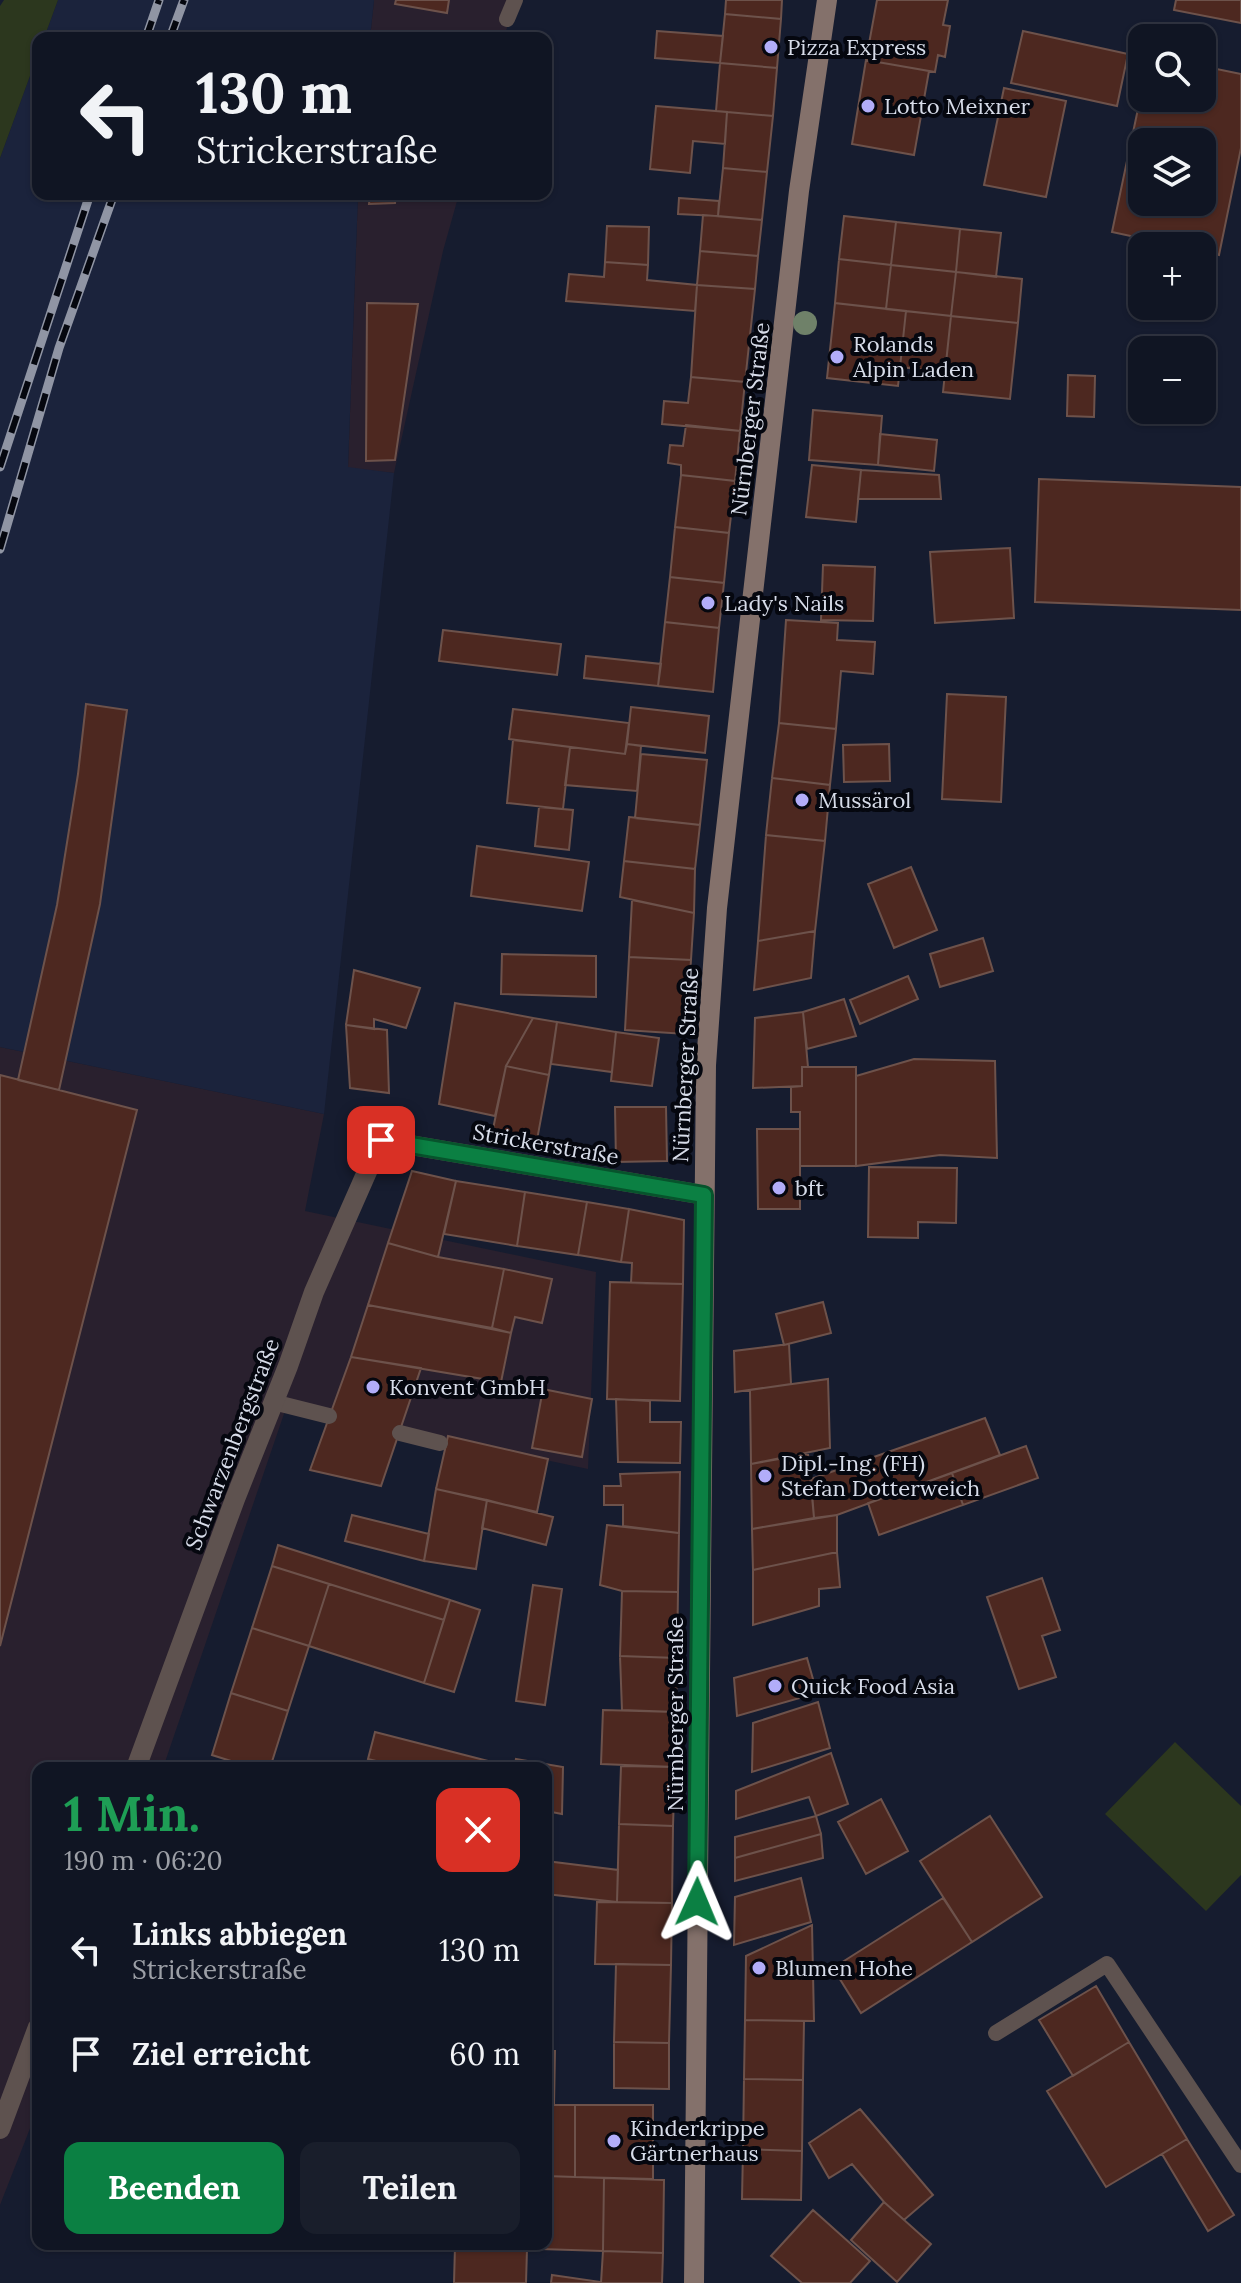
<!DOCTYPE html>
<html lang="de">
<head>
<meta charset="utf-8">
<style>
	body { margin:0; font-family:Lora,serif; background:#191e2b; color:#f1f3f6; height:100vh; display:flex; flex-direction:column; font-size:30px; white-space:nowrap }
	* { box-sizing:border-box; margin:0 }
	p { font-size:26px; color:#9c9fa6 }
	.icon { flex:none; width:44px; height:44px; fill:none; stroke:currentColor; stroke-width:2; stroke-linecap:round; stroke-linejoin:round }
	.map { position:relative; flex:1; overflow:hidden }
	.side { position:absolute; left:32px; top:1762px; width:520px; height:488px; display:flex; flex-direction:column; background:#101523; border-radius:16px; box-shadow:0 2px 6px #0004,0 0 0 2px #303441 }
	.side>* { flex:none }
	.hud { position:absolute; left:32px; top:32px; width:520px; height:168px; border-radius:16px; box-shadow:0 2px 6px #0004,0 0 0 2px #303441; background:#101523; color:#f1f3f6; overflow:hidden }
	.fabs { position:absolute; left:1128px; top:24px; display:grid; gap:16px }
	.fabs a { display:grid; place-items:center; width:88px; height:88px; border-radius:16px; background:#101523; box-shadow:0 2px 6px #0004,0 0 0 2px #303441; font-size:40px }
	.pin { position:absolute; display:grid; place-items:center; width:68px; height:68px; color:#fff; margin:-34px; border-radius:16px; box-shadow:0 4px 12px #0006 }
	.me { position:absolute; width:88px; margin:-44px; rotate:1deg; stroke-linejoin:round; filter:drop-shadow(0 0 6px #0008) }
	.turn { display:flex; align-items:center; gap:28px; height:168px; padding:0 32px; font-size:36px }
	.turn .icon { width:104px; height:104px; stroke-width:2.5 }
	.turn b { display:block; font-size:56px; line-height:68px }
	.round { display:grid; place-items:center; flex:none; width:84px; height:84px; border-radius:16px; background:#191e2b }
	.overview { display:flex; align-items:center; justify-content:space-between; height:136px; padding:0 32px }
	h1 { font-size:48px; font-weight:700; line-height:60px; color:#1e9e55 }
	.cta { display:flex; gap:16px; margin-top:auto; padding:16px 32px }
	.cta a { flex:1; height:92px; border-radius:16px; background:#0b8043; color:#fff; font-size:32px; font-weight:700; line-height:92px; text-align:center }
	.cta a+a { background:#191e2b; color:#f1f3f6 }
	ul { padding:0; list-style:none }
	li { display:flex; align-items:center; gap:24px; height:104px; padding:0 32px }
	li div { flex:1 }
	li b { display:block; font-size:30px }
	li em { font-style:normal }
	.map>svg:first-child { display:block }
</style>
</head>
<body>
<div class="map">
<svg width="1241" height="2283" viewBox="0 0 1241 2283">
	<rect width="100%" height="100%" fill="#161c2f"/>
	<path fill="#29202e" d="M374,0H515L504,38H370Z
		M358,194H459L443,251L394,473L348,468Z
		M0,1047L324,1114L305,1211L596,1272L588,1469L287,1405L163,1768H38V2108L0,2205Z"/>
	<path fill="#1b233c" d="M58,0H374L370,38H44Z
		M38,54V194H358L348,467L394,473L324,1114L0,1047V158Z"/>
	<path fill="#2c371e" d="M4,0H58L44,38H38V54L0,158V6Z
		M1175,1742L1241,1806V1875L1206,1911L1105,1814Z"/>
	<path fill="#4d2820" stroke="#6d524b" stroke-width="2" fill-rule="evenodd" d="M396,0H449L447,13L395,4Z
		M726,0H782L781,19L725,14Z
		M877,0H948L943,25L950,26L945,57L938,55L935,72L866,60Z
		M1176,0H1241V23L1174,10Z
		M725,14L781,19L777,68L720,63Z
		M657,31L723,36L720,63L655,58Z
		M1023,31L1128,54L1117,106L1011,83Z
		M428,34L438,35L443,38H421Z
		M866,60L929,71L914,155L852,144Z
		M720,63L777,68L773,116L716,111Z
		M1202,66L1241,74V148L1219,255L1202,251V246H1177L1112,232L1142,90V98H1202ZM1142,142H1202V202H1142Z
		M1004,88L1066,101L1046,197L984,185Z
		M656,106L727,112L725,144L693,141L690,173L650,169Z
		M727,112L773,116L767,172L723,168Z
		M546,125H552V171H546Z
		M723,168L767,172L762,220L718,216Z
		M370,194H396L395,203L369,204Z
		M679,198L719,201L718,216L678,214Z
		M703,215L762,220L758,256L700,251Z
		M844,216L896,222L891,265L839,259Z
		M896,222L960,229L956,272L891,265Z
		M607,226L649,227L648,265L605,262Z
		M960,229L1001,233L996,277L956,272Z
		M700,251L758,256L755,289L697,285Z
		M839,259L891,265L886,309L835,303Z
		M605,262L648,265L647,280L697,285L695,311L566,301L569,274L604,277Z
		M891,265L956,272L951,316L886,309Z
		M956,272L1022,279L1018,323L951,316Z
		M697,285L755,289L745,382L691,377Z
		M367,303L418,304L395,460L366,461Z
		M835,303L906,311L898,386L827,378Z
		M906,311L951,316L945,372L900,367Z
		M951,316L1018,323L1010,399L943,392Z
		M1068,375L1095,376L1094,417L1067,416Z
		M691,377L745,382L740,431L662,424L664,401L688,403Z
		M813,410L882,416L878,465L809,460Z
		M686,425L740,431L735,481L681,475V465L668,463L670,445L683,446Z
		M880,434L937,440L934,471L878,465Z
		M812,465L861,470L856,522L806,517Z
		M861,470L939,475L941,499H858Z
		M681,475L735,481L729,533L675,527Z
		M1039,479L1241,487V610L1035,602Z
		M675,527L729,533L724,583L670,577Z
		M1010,548L1014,618L935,623L930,552Z
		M823,565L875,567L873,621L821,620Z
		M670,577L724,583L719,628L665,622Z
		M786,620L838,623L837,640L875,642L873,674L841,671L836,729L779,723Z
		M665,622L719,628L713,692L658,686Z
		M443,630L561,644L557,675L439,661Z
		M586,656L661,664L658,686L584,678Z
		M947,694L1006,697L1001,802L942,799Z
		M86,704L127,710L100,904L59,1090L18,1080L57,905L78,774Z
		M631,707L709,716L705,753L627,744Z
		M513,709L629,723L625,754L509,739Z
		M779,723L836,729L830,785L772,778Z
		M513,740L570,747L563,809L507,803Z
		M627,744L641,746L637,791L565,785L570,747L625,754Z
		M889,744L890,781L844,782L843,745Z
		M641,754L707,760L700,825L635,818Z
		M772,778L830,785L825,841L766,835Z
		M539,807L573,810L569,850L535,846Z
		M629,817L700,825L695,869L624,861Z
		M766,835L825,841L815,931L758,941Z
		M477,846L589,862L582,911L471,896Z
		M624,861L695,869L694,913L620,897Z
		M911,867L937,930L894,948L868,884Z
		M632,900L694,913L691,960L629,957Z
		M815,931L811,978L754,990L758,941Z
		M983,938L993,971L940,987L930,954Z
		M502,954L596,956V997L501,994Z
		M629,957L691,960L686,1034L625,1030Z
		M354,970L420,988L406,1028L374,1019V1029L346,1025Z
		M908,976L918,999L860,1024L850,1000Z
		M844,999L856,1036L807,1049L803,1012Z
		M455,1003L533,1018L506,1066L495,1116L439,1104Z
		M803,1012L808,1067H802V1086L753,1088L755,1018Z
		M533,1018L557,1022L549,1075L506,1066Z
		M557,1022L616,1032L612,1072L551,1064Z
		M346,1025L387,1030L389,1093L350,1088Z
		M616,1032L659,1038L652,1086L611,1081Z
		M914,1059L995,1061L997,1158L940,1155L856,1166V1076Z
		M506,1066L549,1075L537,1140L492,1134Z
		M802,1067H856V1166H800V1112H791V1087L802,1086Z
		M0,1075L137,1110L0,1646Z
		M615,1107H666L667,1161L616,1162Z
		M757,1129H800V1209H758Z
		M869,1167L957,1168L956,1223L918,1222V1238L868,1237Z
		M412,1171L456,1181L438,1257L388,1243Z
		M456,1181L525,1192L517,1246L444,1234Z
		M525,1192L587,1202L578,1255L517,1246Z
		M587,1202L629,1209L621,1262L578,1255Z
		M629,1209L684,1220L683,1284L631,1283L632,1263L621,1262Z
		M388,1243L438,1257L504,1269L492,1328L368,1305Z
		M504,1269L552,1279L542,1323L515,1317L511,1333L492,1328Z
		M610,1282L683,1284L680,1401L607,1399Z
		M823,1302L831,1333L784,1345L776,1314Z
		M368,1305L511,1333L501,1382L351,1357Z
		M789,1344L791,1384L735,1392L734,1351Z
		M351,1357L421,1368L381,1486L310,1470Z
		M828,1379L830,1448L751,1464L750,1390Z
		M543,1389L592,1399L582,1457L532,1448Z
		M616,1399L650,1401V1422H681L680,1463L618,1462Z
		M985,1418L1000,1455L837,1515L814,1518L811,1479Z
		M448,1436L548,1459L537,1512L436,1489Z
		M1026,1446L1038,1478L963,1505L952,1473Z
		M808,1454L814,1518L752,1529L751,1464Z
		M680,1472L679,1533L623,1526V1505H604V1486H621L620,1474Z
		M952,1473L963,1505L879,1535L868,1503Z
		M436,1489L487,1500L476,1569L424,1561Z
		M487,1500L553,1517L546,1545L482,1528Z
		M352,1515L429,1534L424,1561L345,1541Z
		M837,1515V1552L753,1570L752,1529Z
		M607,1525L679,1533L678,1592L622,1591L600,1585Z
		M278,1545L450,1600L444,1620L272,1566Z
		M837,1552L840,1587L819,1589V1606L753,1625V1570Z
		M272,1566L329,1584L309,1646L252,1628Z
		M1042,1578L1060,1630L1042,1636L1056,1677L1019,1689L987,1597Z
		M329,1584L444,1620L424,1683L309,1646Z
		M533,1585L562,1589L545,1705L516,1701Z
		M622,1591L678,1592L677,1658L620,1656Z
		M450,1600L480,1610L454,1692L424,1683Z
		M252,1628L309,1646L288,1711L231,1693Z
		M620,1656L677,1658L676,1712L622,1710Z
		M807,1658L817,1693L737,1716L734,1678Z
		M231,1693L288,1711L270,1768H253L212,1755Z
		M818,1702L830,1748L752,1772L753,1723Z
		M603,1710L676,1712L675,1767L601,1764Z
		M375,1732L492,1762L491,1768H404L368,1759Z
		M831,1753L848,1804L816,1816L809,1797L736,1819V1791Z
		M516,1759L563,1767L562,1814L546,1811V1768H514Z
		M621,1766L675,1767L673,1826L619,1824Z
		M881,1799L908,1851L866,1874L838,1822Z
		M816,1816L821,1834L735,1858V1837Z
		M990,1816L1042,1897L972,1942L920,1861Z
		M619,1824L673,1826L672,1903L617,1902Z
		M821,1834L823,1858L735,1881V1858Z
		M546,1861L618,1870L617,1902L546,1894Z
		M801,1878L811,1922L734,1945L735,1897Z
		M943,1898L972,1942L861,2013L833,1968Z
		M597,1902L672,1903L671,1965L595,1964Z
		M812,1925L814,2021L745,2020L746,1956Z
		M616,1964L671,1965L669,2043L614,2042Z
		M1096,1986L1129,2042L1073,2076L1039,2020Z
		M745,2020L804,2021L803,2080L744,2079Z
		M614,2042L669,2043V2089L614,2088Z
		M1129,2042L1187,2139L1106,2187L1047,2091Z
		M546,2051H555L554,2105H546Z
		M744,2079L803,2080L802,2151L743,2149Z
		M546,2105H575V2177L546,2176Z
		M575,2105H653V2179L575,2177Z
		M860,2109L933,2195L904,2220L884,2202L852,2164L829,2178L809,2143Z
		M1187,2139L1234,2215L1208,2231L1162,2154Z
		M743,2149L802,2151L801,2200L742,2199Z
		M546,2176L604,2178L603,2251L480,2247V2244H546Z
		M604,2178L664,2180L663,2253L603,2251Z
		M884,2202L931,2244L897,2282L851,2240Z
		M813,2210L870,2261L850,2283H802L771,2256Z
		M414,2244H480V2247Z
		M455,2246L527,2249L526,2283H454Z
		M603,2251L663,2253L662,2283H601Z
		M552,2275L601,2282V2283H551Z"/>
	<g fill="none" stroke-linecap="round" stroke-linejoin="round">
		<path stroke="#5e524f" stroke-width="16" d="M507,19L515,0
			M273,1402L329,1416
			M400,1433L440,1443
			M996,2033L1107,1964L1241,2165"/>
		<path stroke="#5e524f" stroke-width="20" d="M136,1768L235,1499L288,1366L314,1292L381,1140L704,1195
			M0,2129L38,2027"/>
		<path stroke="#84716b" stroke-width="20" d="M694,2283L706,1065L717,908L799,191L827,0"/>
		<g stroke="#9095a4" stroke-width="9">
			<path id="rail" d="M146,38L159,0
				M170,38L184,0
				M0,467L90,194
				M0,549L59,348L114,194"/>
		</g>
		<use href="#rail" stroke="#05070f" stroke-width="6" stroke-dasharray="18" stroke-linecap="butt"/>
	</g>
	<circle fill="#6f8169" cx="805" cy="323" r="12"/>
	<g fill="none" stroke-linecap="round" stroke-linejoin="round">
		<g stroke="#07532c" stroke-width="20">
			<path id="route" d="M381,1140L704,1195L697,1902"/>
		</g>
		<use href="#route" stroke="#0b8043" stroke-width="14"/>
	</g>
	<g fill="#b2adf9" stroke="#05070f" stroke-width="3">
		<circle cx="771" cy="47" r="8"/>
		<circle cx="868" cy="106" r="8"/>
		<circle cx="837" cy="357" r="8"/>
		<circle cx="708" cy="603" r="8"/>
		<circle cx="802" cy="800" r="8"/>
		<circle cx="779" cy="1188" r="8"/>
		<circle cx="373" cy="1387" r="8"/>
		<circle cx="765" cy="1476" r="8"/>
		<circle cx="775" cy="1686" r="8"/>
		<circle cx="759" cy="1968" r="8"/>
		<circle cx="614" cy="2141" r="8"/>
	</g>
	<g text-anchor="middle" stroke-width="8" stroke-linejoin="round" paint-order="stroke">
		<g font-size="22" fill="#d7dce9" stroke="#05070f" text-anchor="start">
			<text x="787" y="55">Pizza Express</text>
			<text x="884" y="114">Lotto Meixner</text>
			<text x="853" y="352">Rolands<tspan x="853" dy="25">Alpin Laden</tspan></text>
			<text x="724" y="611">Lady's Nails</text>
			<text x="818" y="808">Mussärol</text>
			<text x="795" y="1196">bft</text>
			<text x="389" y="1395">Konvent GmbH</text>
			<text x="781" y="1471">Dipl.-Ing. (FH)<tspan x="781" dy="25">Stefan Dotterweich</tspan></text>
			<text x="791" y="1694">Quick Food Asia</text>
			<text x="775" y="1976">Blumen Hohe</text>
			<text x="630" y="2136">Kinderkrippe<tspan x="630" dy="25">Gärtnerhaus</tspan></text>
		</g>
		<g font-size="22" fill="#d7dce9" stroke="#05070f">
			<text transform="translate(750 419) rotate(-83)" y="8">Nürnberger Straße</text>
			<text transform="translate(685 1065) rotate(-87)" y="8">Nürnberger Straße</text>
			<text transform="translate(546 1144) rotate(10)" y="8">Strickerstraße</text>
			<text transform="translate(232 1444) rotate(-69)" y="8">Schwarzenbergstraße</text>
			<text transform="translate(675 1714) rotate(-90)" y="8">Nürnberger Straße</text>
		</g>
	</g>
</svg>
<div class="fabs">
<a><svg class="icon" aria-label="search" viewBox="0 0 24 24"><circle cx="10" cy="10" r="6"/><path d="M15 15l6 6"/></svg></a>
<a><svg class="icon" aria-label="layers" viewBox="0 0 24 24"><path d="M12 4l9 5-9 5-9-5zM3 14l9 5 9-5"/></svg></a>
<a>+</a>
<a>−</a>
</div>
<div class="pin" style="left:381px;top:1140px;background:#d93025"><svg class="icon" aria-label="arrive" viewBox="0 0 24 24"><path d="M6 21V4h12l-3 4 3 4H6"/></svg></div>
<svg class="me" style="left:697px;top:1902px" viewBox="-20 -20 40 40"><path d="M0-17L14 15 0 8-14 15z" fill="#0b8043" stroke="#fff" stroke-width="4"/></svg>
<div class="hud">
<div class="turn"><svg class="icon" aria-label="left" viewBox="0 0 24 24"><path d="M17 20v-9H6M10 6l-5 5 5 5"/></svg><div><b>130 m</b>Strickerstraße</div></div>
</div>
<section class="side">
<div class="overview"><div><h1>1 Min.</h1><p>190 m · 06:20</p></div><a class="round" style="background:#d93025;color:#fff"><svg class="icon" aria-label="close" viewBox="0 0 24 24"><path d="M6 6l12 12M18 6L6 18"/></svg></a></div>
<ul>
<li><svg class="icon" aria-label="left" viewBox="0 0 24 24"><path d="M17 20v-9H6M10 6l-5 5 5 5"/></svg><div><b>Links abbiegen</b><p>Strickerstraße</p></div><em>130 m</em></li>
<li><svg class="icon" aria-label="arrive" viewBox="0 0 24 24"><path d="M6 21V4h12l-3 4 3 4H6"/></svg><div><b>Ziel erreicht</b></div><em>60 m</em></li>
</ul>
<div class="cta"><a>Beenden</a><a>Teilen</a></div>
</section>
</div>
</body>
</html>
